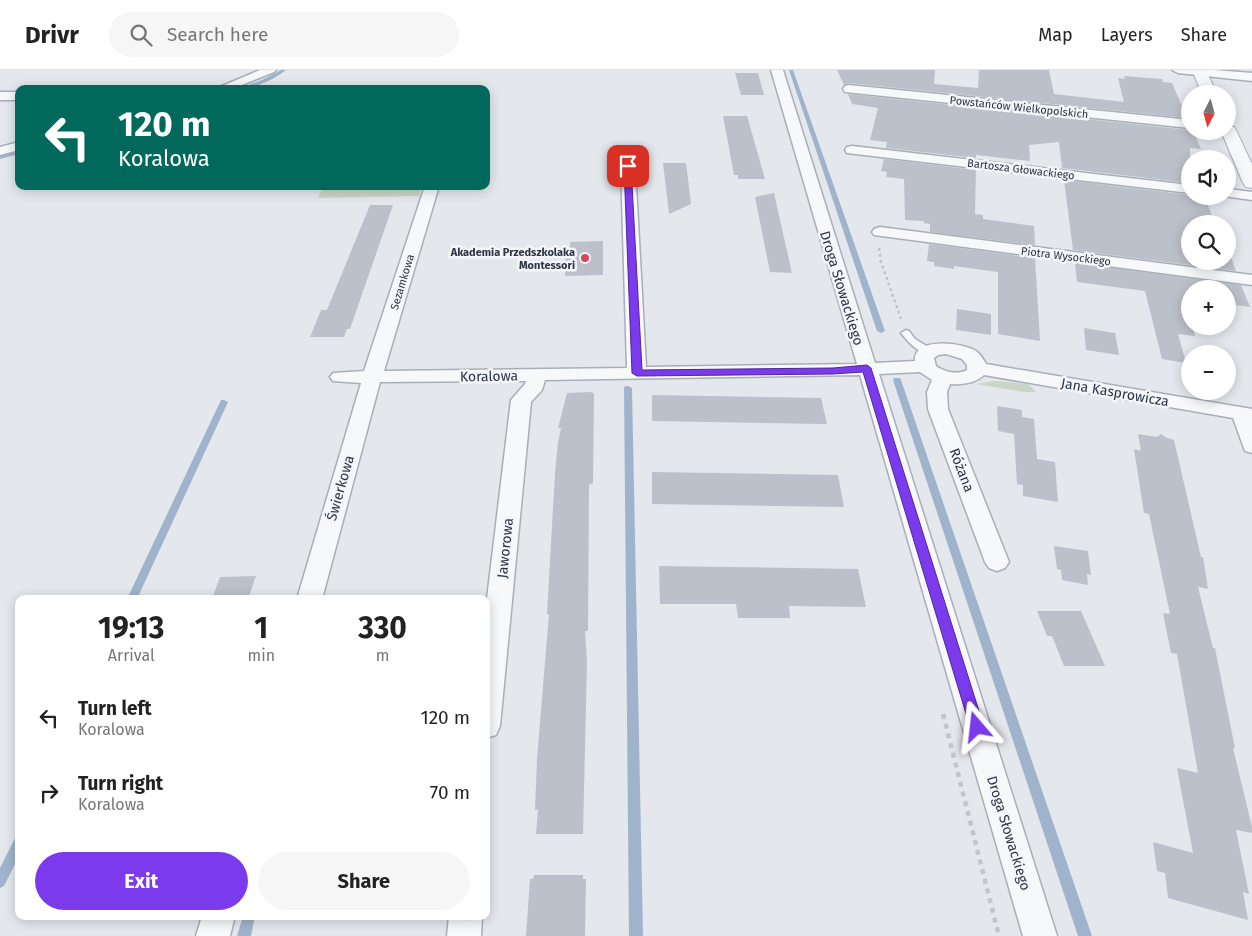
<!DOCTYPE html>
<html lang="en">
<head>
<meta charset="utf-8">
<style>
	body { margin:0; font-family:"Fira Sans",sans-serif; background:#f6f6f6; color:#222; height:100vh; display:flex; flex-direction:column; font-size:19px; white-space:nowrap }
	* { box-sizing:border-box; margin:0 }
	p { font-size:16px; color:#767676 }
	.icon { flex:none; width:28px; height:28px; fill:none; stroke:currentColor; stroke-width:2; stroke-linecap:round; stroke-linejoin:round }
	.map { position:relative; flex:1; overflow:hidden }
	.drawer { position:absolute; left:15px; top:525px; width:475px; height:325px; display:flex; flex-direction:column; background:#fff; border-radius:10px; box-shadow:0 2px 12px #0003 }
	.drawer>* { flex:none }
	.hud { position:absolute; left:15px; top:15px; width:475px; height:105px; border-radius:10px; box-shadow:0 2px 12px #0003; background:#00695c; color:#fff; overflow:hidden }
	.needle { width:32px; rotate:186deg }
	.tools { position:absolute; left:1181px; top:15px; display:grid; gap:10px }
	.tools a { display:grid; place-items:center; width:55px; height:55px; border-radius:50%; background:#fff; box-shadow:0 2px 12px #0003; font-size:25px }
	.pin { position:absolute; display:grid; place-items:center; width:42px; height:42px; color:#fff; margin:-21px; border-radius:10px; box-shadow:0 2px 8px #0006 }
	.me { position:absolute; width:55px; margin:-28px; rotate:343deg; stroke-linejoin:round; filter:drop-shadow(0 0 4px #0008) }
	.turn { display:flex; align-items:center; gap:18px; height:105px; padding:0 20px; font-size:22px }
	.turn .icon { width:65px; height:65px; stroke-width:2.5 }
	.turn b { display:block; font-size:35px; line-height:42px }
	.eta { display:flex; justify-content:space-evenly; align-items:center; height:85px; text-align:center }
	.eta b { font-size:30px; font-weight:700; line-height:35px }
	.cta { display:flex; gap:10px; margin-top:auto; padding:10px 20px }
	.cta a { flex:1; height:58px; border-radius:30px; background:#7c3aed; color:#fff; font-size:20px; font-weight:700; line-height:58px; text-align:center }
	.cta a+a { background:#f6f6f6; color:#222 }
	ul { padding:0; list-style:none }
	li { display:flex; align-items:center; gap:15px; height:75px; padding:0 20px }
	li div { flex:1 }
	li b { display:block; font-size:19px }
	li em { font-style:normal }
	header { display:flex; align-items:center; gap:30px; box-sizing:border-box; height:70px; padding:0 25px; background:#fff; border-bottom:1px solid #e0e0e0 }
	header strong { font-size:24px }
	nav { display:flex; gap:28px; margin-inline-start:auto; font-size:18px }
	.search { width:350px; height:45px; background:#f6f6f6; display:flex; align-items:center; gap:12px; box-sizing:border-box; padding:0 18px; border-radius:28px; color:#767676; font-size:19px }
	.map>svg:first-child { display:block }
</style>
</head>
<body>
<header>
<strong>Drivr</strong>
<div class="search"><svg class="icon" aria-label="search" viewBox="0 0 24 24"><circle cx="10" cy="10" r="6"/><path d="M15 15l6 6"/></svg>Search here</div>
<nav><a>Map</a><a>Layers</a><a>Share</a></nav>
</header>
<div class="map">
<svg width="1252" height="866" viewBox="0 0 1252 866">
	<rect width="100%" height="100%" fill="#e4e7ec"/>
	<path fill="#c9d6c5" d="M324,116H422L419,126L318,128Z
		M994,311L1028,314L1036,322H1024L976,314Z"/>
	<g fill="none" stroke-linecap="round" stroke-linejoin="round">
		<path fill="#9fb4cc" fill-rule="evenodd" d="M281,0H286C273,10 254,19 237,19L262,10Z
			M789,0H793L885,261L881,263L877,261Z
			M19,80V84L0,89V85Z
			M894,308H900L901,310L1092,866H1078L893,310Z
			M625,316H628L632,318L643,866H629L624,318Z
			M221,330H224L228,332L137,529H127Z
			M19,766V786L4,816L0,818V798L15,768Z
			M243,846H255L251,866H237Z"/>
	</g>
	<path fill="#bbc0ca" d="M837,0H935L934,14L978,18L979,0H1049L1054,24L1124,32L1118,8L1125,9L1124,6L1162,9L1163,12L1172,13L1187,48L849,13L844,15Z
		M735,3H758L764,25H741Z
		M848,24L1190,60L1193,61L1201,79L1190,78V113L1062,98L1059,72L1029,75L1030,91L976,85V88L886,78L887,72L870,70L878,38L852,34Z
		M723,46H747L765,109H738V105H734Z
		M884,89L976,100L975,144L983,145V149L1034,156L1035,175L930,162V154L924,153V151L905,150L904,109L886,107L887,102L881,101Z
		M663,93H686L691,134L669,144Z
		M1064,110L1190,125V128L1206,130L1215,154H1190V191H1228V179L1236,201L1073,180Z
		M774,123L792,203L770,202L755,127Z
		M370,135H393L350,259H347L344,267H310L321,240H327Z
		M603,171V205L565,206L566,184H570V172Z
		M929,174L1035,188L1040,271L998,264V202L954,196V199L934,196V192L927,191Z
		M1075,193L1241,215L1250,237L1228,234V219H1190V229L1184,228L1190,256H1192L1195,266L1178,264L1186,293L1162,289L1145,221L1077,212Z
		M957,239L991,244V265L956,260Z
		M1084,258L1115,263L1119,285L1086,280Z
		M592,322L594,324L593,413L589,415L588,561H585L587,592L583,764H536L538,739L535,740L537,689L549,544H547L555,403L558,372L561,358H558L567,323Z
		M652,325L821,328L827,354L652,351Z
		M997,336L1022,340V347L1034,349L1037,389L1055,392L1058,432L1023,426V415L1017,414L1014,364L998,361Z
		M1138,364L1157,367L1161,364L1167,368L1174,370L1201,487H1203L1208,519L1198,517L1213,578H1215L1235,678H1233L1252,757V763L1236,760L1249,824L1243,822L1248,850L1168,828L1165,803L1157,801L1153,772L1193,783L1177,698L1198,703L1177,584L1171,583L1163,543L1170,544L1149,444L1144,443L1134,379L1141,381Z
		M652,402L838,405L844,437L652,434Z
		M1054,476L1088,481L1091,505L1087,504L1088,515L1062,510L1061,500L1057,499Z
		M659,496L858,499L866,537L789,536L790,548H738L736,534H660Z
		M256,506L248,529H212L220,507Z
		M1037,541H1081L1105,596H1064L1052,566H1047Z
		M534,805H583V809H586L585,866H526L530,809H533Z"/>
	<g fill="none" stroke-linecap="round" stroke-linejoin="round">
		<g stroke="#a9aeb7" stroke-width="3">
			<path id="service" d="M906,260L909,261L915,269L933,280V284C921,286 908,272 901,263Z"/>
		</g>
		<g stroke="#a9aeb7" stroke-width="3">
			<path id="minor" d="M260,0H276L274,2L232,19H215Z
				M771,0H783L875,293L915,291C913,266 964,273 976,281C980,284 984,290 986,294L1252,339V383L1245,381L1233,348L984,305C976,313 962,315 950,314L947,322L948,339L1009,492L1005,498L997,501L989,498L985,492L928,339L927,322L932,310L920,302L879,304L1057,866H1023L860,305L545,310L542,320L531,332L500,656L496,665L486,668V537L511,330L525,314L526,311L380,312L322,529H297L361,313L333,311L330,307L333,303L364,301L425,116H439L384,301L627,298L621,96L628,92L635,96L646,297L857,294ZM946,284L962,289L967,295V300C956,305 945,302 936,296L934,288L938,285Z
				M1172,0H1215L1252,3V11L1178,3Z
				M849,15L1190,50V58L845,22L843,19L845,16Z
				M0,22H19V30H0Z
				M19,72V80L0,85V77Z
				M852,76L1190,115V123L847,83L845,80L847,77Z
				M1228,119L1252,122V130L1223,126H1228Z
				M880,157L1252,205V215L874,165L872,162L874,159Z
				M202,846H235L230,866H196Z
				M449,846H482L481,866H447Z"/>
		</g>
		<g stroke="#a9aeb7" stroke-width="2">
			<path id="tertiary" d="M1192,0H1206L1217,24H1202Z
				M1228,55L1234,57L1236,60L1252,94V118L1246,117L1243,113L1221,61H1228Z"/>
		</g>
		<path stroke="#c2c5cb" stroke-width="2.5" stroke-dasharray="3 3" stroke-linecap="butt" d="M879,178L881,192L901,249"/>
		<path stroke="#c2c5cb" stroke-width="4.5" stroke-dasharray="5 5" stroke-linecap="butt" d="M943,644L999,866"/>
		<use href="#service" fill="#f7f8fa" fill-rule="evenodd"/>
		<use href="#minor" fill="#f7f8fa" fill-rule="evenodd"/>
		<use href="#tertiary" fill="#f7f8fa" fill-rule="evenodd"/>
	</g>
	<path fill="#7c3aed" stroke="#51269a" d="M628,94L631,96L642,300L833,298L867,295L871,298L984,657L982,661L977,663L972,661L970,657L863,302L833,304L637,306L632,303L624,96Z"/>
	<circle fill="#d1495b" stroke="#f4f6f9" stroke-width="2" cx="585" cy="188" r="5"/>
	<g text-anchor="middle" stroke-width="5" stroke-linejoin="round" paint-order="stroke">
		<g font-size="11" fill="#2b3445" stroke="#f4f6f9">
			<text transform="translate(1019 37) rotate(6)" y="4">Powstańców Wielkopolskich</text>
			<text transform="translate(1021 99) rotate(7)" y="4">Bartosza Głowackiego</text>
			<text transform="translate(1066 186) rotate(7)" y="4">Piotra Wysockiego</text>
			<text transform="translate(402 212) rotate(-73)" y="4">Sezamkowa</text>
		</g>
		<g font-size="11" font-weight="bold" fill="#2b3445" stroke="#f4f6f9" text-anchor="end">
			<text x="575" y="186">Akademia Przedszkolaka<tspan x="575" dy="13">Montessori</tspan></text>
		</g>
		<g font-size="14" fill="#2b3445" stroke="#f4f6f9">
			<text transform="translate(842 218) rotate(73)" y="5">Droga Słowackiego</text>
			<text transform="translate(489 306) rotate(-1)" y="5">Koralowa</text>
			<text transform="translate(1115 322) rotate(10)" y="5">Jana Kasprowicza</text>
			<text transform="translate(962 400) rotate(69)" y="5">Różana</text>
			<text transform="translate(340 418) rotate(-74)" y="5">Świerkowa</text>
			<text transform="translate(505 478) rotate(-84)" y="5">Jaworowa</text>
			<text transform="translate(1009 763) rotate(73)" y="5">Droga Słowackiego</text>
		</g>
	</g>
</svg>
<div class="tools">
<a><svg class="needle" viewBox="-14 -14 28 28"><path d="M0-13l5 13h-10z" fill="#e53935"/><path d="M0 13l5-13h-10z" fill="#767676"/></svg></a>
<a><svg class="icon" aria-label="sound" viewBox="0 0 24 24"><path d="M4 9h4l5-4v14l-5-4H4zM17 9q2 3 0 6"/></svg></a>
<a><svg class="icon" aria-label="search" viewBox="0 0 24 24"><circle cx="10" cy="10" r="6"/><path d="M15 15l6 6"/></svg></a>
<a>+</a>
<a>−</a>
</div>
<div class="pin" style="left:628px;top:96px;background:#d93025"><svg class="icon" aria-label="arrive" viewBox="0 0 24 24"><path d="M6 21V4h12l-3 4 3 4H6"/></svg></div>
<svg class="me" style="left:977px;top:657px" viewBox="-20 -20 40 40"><path d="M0-17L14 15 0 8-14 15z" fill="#7c3aed" stroke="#fff" stroke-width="4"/></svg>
<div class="hud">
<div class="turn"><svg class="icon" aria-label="left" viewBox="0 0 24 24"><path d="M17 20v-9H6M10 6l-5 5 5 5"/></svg><div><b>120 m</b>Koralowa</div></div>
</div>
<section class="drawer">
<div class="eta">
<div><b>19:13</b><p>Arrival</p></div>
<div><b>1</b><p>min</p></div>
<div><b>330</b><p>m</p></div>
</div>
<ul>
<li><svg class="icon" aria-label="left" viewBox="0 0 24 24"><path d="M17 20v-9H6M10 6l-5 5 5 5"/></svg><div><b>Turn left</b><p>Koralowa</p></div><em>120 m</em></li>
<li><svg class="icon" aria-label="right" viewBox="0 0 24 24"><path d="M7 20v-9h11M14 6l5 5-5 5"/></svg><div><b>Turn right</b><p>Koralowa</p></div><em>70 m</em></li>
</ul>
<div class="cta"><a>Exit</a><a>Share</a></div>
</section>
</div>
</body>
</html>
